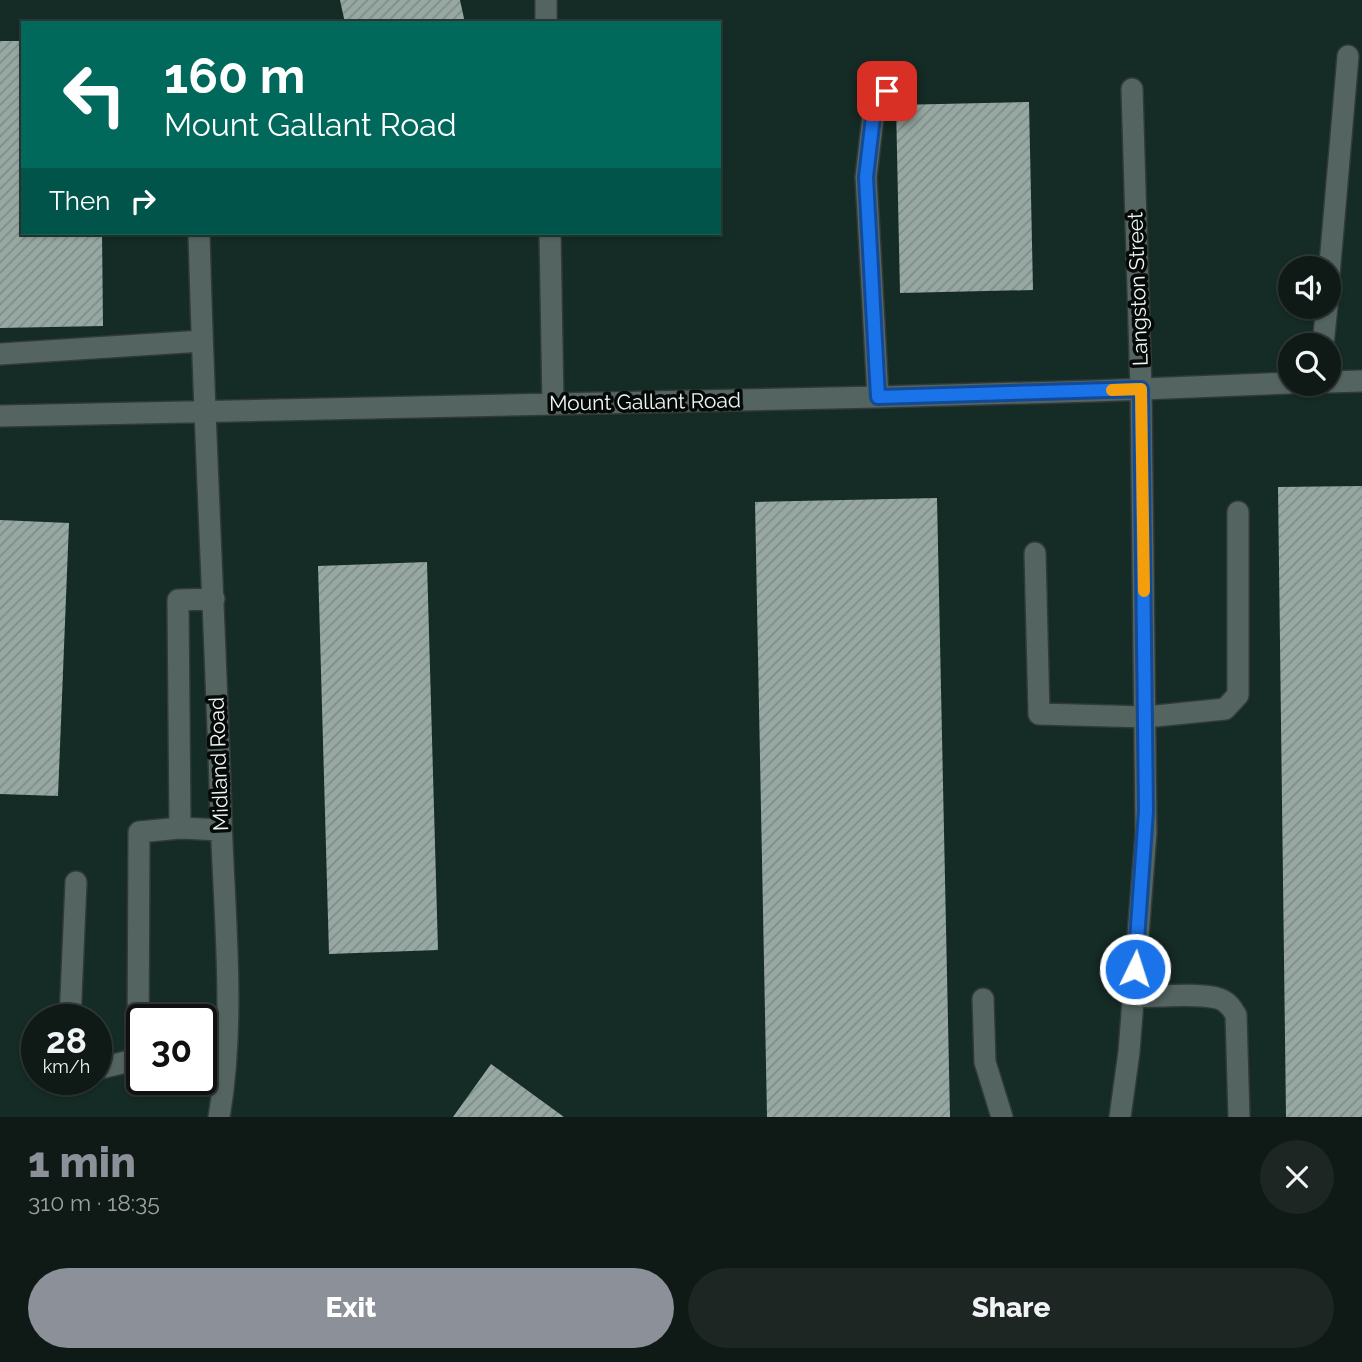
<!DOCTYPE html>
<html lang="en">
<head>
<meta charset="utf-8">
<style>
	body { margin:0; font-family:Raleway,sans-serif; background:#1d2623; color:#f1f3f6; height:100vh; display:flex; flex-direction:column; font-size:26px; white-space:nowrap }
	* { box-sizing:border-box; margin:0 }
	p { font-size:23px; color:#9ba0a1 }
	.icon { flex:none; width:38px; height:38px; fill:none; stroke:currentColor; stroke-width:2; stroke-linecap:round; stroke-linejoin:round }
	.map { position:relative; height:1117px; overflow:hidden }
	.panel { display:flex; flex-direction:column; background:#0f1916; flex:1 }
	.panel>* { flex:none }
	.hud { position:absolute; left:21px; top:21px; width:700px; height:214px; border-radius:0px; box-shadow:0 2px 5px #0004,0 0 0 2px #2f3835; background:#00695c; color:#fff; overflow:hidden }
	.controls { position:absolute; left:1278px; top:256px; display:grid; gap:14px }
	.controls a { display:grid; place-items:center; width:63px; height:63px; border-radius:50%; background:#0f1916; box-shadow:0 2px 5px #0004,0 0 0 2px #2f3835; font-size:35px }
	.speed { position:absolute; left:21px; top:1004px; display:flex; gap:14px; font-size:35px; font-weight:700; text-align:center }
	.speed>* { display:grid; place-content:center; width:91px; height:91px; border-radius:50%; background:#0f1916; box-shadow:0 2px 5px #0004,0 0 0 2px #2f3835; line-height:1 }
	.speed small { font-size:18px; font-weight:400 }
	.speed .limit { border:4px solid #111; border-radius:10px; background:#fff; color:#111 }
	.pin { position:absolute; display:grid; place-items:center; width:60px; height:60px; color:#fff; margin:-30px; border-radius:14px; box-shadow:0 4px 10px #0006 }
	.me { position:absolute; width:77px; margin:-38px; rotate:4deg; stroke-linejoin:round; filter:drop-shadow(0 0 5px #0008) }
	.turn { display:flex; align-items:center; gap:24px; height:147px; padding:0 28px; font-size:32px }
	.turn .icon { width:91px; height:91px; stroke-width:2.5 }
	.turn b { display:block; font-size:49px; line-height:60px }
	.then { display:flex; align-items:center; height:66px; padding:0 28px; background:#0003; gap:14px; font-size:26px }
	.round { display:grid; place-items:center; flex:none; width:74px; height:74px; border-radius:37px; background:#1d2623 }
	.summary { display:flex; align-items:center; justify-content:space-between; height:119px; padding:0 28px }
	h1 { font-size:42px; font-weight:800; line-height:52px; color:#8c9099 }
	.button { display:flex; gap:14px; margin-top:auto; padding:14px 28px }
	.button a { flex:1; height:80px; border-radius:42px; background:#8c9099; color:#fff; font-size:28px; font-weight:800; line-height:80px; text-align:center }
	.button a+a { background:#1d2623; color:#f1f3f6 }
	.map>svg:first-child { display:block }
</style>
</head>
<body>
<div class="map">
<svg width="1362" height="1117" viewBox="0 0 1362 1117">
	<defs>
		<pattern id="building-hatch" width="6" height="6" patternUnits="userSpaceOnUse" patternTransform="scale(1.75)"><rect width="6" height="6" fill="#97a8a3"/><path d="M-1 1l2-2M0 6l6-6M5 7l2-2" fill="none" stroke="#7f8c88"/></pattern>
	</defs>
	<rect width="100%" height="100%" fill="#14211e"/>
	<path fill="#152b25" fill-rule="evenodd" d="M0,0H1362V1117H0ZM23,23H719V233H23ZM1290,268H1328V306H1290ZM1290,345H1328V383H1290ZM37,1020H96V1080H37ZM142,1020H201V1080H142Z"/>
	<path fill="url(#building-hatch)" d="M340,0H460L465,23H345Z
		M0,41H23V233H102L103,326L0,328Z
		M1029,102L1033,290L900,293L896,105Z
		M1362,486V1117H1286L1278,487Z
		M937,498L950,1117H767L755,502Z
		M0,520L69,523L58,796L0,794Z
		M427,562L438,950L329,954L318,566Z
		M491,1064L564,1117H453Z"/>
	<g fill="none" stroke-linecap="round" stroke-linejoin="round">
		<g stroke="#313a37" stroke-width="24">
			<path id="minor" d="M546,0V23
				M199,233C204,427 215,621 221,816C224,914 236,1020 219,1117
				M550,233L553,404
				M1328,287L1348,56
				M1323,345L1327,306
				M0,354L202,341
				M1328,382L1362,381
				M878,397L866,177L873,117L887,91
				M0,416L878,397L1094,391L1290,383
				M1035,553L1039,714L1146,717L1225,709L1238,695V512
				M214,599L178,600L180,828L221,830
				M1133,997C1155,997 1201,992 1220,999C1228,1002 1232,1008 1236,1015L1239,1117
				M983,999L985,1062L1002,1117
				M70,1020L76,882
				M96,1064L101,1068L138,1059L139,832L180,828
				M1120,1117L1129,1052L1146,833L1141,389L1132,89"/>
		</g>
		<use href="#minor" stroke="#546460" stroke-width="21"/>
	</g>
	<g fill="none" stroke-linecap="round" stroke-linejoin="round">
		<g stroke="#114b97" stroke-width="18">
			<path id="route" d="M887,91L873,117L866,177L878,397L1141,389L1146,811L1135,969"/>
		</g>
		<use href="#route" stroke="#1a73e8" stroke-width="12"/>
		<path stroke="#f59e0b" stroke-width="12" d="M1112,390L1141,389L1144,591"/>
	</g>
	<g text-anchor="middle" stroke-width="7" stroke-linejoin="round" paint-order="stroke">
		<g font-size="21" fill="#eef7f4" stroke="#050a08">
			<text transform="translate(1138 289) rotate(-92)" y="7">Langston Street</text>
			<text transform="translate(645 402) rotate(-1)" y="7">Mount Gallant Road</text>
			<text transform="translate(219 764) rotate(-92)" y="7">Midland Road</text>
		</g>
	</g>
</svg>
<div class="controls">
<a><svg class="icon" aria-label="sound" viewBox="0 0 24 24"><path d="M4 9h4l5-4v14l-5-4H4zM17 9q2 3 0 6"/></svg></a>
<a><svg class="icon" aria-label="search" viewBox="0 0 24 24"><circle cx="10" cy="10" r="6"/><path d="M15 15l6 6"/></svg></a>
</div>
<div class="speed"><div>28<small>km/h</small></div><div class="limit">30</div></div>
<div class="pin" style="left:887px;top:91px;background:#d93025"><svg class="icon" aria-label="arrive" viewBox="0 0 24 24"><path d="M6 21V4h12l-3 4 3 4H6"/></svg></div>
<svg class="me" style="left:1135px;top:969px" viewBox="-20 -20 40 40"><circle r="17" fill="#1a73e8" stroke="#fff" stroke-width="3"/><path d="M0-11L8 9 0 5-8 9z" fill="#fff"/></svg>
<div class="hud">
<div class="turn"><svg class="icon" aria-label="left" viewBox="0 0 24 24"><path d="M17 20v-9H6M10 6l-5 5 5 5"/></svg><div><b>160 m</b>Mount Gallant Road</div></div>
<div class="then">Then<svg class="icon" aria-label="right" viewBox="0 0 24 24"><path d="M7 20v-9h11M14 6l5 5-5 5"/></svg></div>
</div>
</div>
<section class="panel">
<div class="summary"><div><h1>1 min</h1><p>310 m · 18:35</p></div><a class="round"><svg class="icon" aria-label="close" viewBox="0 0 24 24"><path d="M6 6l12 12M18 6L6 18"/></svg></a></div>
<div class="button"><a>Exit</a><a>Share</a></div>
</section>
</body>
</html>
